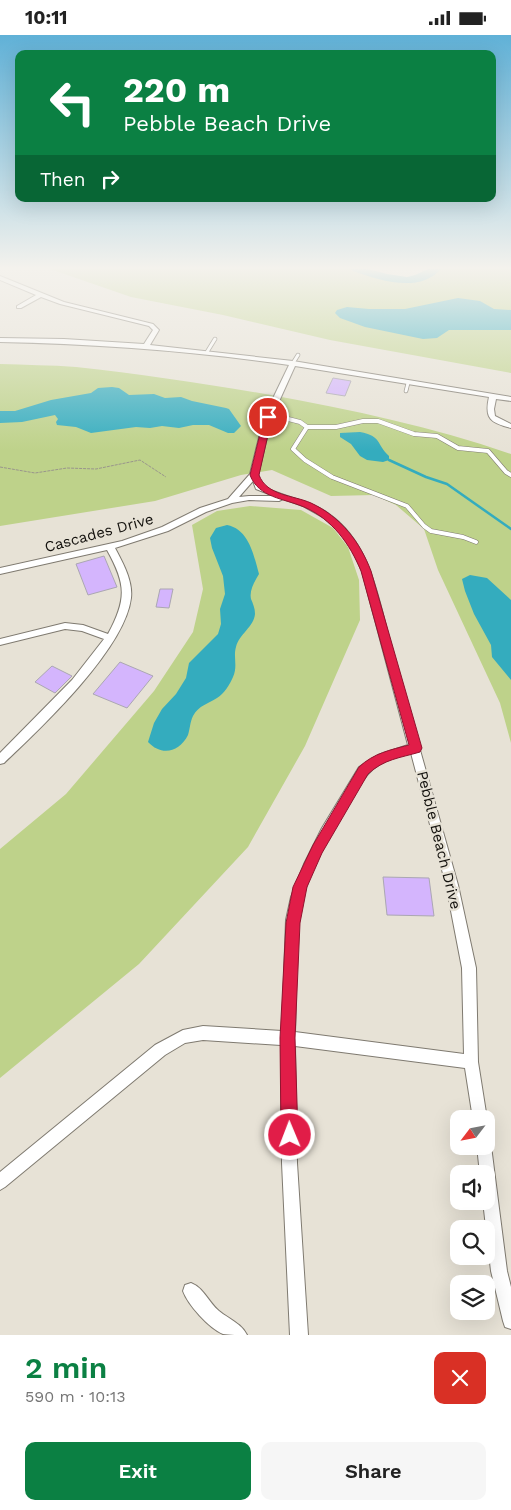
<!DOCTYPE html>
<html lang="en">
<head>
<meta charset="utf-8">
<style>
	body { margin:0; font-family:"Work Sans",sans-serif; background:#f6f6f6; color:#222; height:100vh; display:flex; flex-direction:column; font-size:19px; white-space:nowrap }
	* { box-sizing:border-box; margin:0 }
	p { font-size:16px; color:#767676 }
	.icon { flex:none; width:28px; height:28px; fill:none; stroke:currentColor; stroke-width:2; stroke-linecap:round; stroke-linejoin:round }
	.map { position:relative; height:1300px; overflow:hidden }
	.side { display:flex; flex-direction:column; background:#fff; flex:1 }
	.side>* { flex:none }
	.guide { position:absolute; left:15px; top:15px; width:481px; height:152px; border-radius:10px; box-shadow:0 5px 20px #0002; background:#0b8043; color:#fff; overflow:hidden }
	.needle { width:32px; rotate:238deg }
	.fabs { position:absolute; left:450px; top:1075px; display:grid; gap:10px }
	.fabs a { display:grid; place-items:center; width:45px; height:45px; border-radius:10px; background:#fff; box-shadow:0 5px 20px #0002; font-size:25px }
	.pin { position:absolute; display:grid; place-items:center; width:42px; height:42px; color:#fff; margin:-21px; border:2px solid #fff; border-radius:50%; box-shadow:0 1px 5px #0007 }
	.me { position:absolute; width:55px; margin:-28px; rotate:359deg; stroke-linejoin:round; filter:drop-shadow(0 0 4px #0008) }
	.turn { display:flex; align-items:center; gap:18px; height:105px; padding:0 25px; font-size:22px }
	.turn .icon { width:65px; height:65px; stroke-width:2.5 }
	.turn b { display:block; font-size:35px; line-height:42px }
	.then { display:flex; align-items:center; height:48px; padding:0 25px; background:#0003; gap:10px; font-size:19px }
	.round { display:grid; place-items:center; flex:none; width:52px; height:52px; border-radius:10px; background:#f6f6f6 }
	.headline { display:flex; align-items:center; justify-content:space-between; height:85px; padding:0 25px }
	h1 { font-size:30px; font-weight:600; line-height:38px; color:#0b8043 }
	.button { display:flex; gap:10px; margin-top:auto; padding:10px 25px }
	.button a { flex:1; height:58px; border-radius:10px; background:#0b8043; color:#fff; font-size:20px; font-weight:600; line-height:58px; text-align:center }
	.button a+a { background:#f6f6f6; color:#222 }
	.status { display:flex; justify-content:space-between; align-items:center; height:35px; padding:0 25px; background:#fff; direction:ltr }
	.status svg { height:14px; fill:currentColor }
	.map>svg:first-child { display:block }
</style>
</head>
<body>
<div class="status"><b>10:11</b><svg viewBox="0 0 49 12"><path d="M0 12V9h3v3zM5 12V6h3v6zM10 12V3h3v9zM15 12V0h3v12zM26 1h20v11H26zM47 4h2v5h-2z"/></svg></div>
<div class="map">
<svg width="511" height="1300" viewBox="0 0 511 1300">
	<rect width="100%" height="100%" fill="#e7e2d6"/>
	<path fill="#bed28a" d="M50,234H357C381,242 413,254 435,234H511V338L330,305L223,280L131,262Z
		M0,329C25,330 51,330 76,332C141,339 207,349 271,360C353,375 433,392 511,419V708L500,668L438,535L424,494L396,470L374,460L331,461L272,435L241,440L155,466L0,491Z
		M250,471L301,475L333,493L348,512L359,545L360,585L305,711L248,812L139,929L0,1043V814L66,759L154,656L193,597L203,554L192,490L217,476Z"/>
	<path fill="#34acbe" d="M458,263L480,266L494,274L511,275V295H449L437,303L423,304L365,292L340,283L335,278L337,275L347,272L369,274H405Z
		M112,352L119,353L129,360L154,359L165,363L181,362L192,366L226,373L229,374L241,391L234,398H228L209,390H193L179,393L162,391L150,393L136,392L91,398L76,392L57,390L56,387L58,384L55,380L22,387L0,388V376H15L51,365L91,358L98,353Z
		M360,397C382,401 376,409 389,421V425L383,427L367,425L360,421L351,409L340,402V398Z
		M227,490C249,494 254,521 259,539C255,546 249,555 251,564C253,569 255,573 255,579C254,592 239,599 236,612C233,622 238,631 233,642C230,649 224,659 217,663C208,669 199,670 193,681C190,687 190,694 188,700C179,718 161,721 148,707L154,688L162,674L176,659L186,643L189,628L218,599L221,589L220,574L225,559L223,541L212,513L210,503L216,493Z
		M470,540L487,543L511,565V645L492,622L491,610L474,579L465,556L462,544Z"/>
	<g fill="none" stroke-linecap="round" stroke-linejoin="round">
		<path stroke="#34acbe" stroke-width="2.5" d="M389,425L426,442L447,449L511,494"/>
		<path fill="#34acbe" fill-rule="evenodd" d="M351,234H368L387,239L407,242L415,240L428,234H441C419,259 379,245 353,236Z"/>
	</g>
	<path fill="#d4b5fd" stroke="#aba7b2" d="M333,343L351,346L345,361L326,358Z
		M104,521L117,552L88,560L76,529Z
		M160,554H173L169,573L156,572Z
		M120,627L153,641L127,673L93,659Z
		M52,631L72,641L55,658L35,647Z
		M383,842L429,843L434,881L387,880Z"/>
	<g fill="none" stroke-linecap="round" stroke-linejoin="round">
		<g stroke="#7f7a70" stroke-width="4.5">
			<path id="service-far1" d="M207,317L215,304
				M293,328L298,320
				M406,356L408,348"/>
		</g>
		<g stroke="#7f7a70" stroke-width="5">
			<path id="service" d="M269,379L300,387L307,392L293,414L305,425L332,442L407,471L424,491L431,496L463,502L476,507
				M307,392H336L363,386H378L414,399L437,401L458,413L488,416L506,437L511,440"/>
		</g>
		<g stroke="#7f7a70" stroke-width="2">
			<path id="minor" d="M0,241L64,267L153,289L159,295L150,310L293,326L511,362V366L496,364L494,374L495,381L511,389V393C491,388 484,384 489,362L295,331L272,382L258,440L262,451C284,463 309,464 329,479C371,508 378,564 391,610C400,643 410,676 419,710L421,713L420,715L458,850L476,933L478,1027L487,1084L486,1087V1084H473L465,1033L295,1011L297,1128L308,1300H290L282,1128L281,1010L203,1005L185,1008L165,1020L5,1152L0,1155V1137L155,1010L183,995L203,991L282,996L286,885L291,862L304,829L322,793L359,732L378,720L408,710L362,536L352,515L341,498L324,483L303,471L283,464L279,466L249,465L232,468L206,477L168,496L115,513C123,528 133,546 131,563C125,614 41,693 4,728L0,729V718L72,645L104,604L82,596L65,594L0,610V604L65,588L83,590L108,599C127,564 126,549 107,515L0,539V533L122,506L162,492L200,473L228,464L250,439L264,382L289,330C193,316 97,309 0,307V303L64,304L144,309L153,295L149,291L60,269L41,262L21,273H17V271L36,260L0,245ZM253,446L256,454L274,461H249L239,462ZM411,718L446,850L462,933L464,1019L295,997C297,954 293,906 303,864C310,832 329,803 345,775C366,740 368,728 411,718Z
				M486,1104L489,1106L491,1111L507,1236L511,1252V1294L505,1292L503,1286L491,1236L483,1166H486V1139H480L477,1111H486Z
				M191,1248C204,1253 209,1268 219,1276C229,1284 242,1289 247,1300C240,1300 229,1300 223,1299C209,1293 188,1270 183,1256L185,1250Z"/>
		</g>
		<path stroke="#99958c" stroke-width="1" stroke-dasharray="3 1" stroke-linecap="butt" d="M0,432L35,438L67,433L96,434L140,425L166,442"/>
		<use href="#service-far1" stroke="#fff" stroke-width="3"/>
		<use href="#service" stroke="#fff" stroke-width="4"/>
		<use href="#minor" fill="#fff" fill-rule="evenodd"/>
	</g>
	<linearGradient id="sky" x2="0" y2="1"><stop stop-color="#60b1d7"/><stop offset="0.56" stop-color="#f4f2ed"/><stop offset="1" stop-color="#f4f2ed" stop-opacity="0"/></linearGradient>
	<rect width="511" height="416" fill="url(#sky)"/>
	<path fill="#e11d48" stroke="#92132f" d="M268,379L272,382L259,440C267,461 293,460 311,468C341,482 360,507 371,536L422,713L420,717C400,723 384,724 368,739L322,818L307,852L300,888L295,1003L298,1100L296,1106L290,1108L284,1106L281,1100L280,1003L286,888L293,852L313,810L359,732C374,718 390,715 409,710L361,536C350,509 332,484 304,472C283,463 259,463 250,440L264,382Z"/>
	<g text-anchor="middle" stroke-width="5" stroke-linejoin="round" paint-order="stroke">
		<g font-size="15" fill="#13110d" stroke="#e7e2d6">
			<text transform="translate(99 498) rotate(-15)" y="5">Cascades Drive</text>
			<text transform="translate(439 805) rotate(76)" y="5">Pebble Beach Drive</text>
		</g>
	</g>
</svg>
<div class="fabs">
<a><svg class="needle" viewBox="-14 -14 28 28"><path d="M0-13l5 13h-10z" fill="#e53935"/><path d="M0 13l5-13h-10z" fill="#767676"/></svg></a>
<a><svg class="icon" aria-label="sound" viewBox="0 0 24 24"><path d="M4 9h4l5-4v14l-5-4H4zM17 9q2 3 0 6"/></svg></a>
<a><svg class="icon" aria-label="search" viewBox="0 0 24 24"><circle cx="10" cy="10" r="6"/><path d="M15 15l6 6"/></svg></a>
<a><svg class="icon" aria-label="layers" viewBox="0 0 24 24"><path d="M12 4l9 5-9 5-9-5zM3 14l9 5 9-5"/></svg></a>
</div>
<div class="pin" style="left:268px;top:382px;background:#d93025"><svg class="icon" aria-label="arrive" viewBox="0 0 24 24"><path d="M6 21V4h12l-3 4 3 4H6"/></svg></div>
<svg class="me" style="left:290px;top:1100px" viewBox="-20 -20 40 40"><circle r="17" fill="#e11d48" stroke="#fff" stroke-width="3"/><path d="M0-11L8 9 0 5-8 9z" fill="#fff"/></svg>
<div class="guide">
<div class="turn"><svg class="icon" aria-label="left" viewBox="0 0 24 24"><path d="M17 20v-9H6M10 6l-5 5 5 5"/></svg><div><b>220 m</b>Pebble Beach Drive</div></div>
<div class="then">Then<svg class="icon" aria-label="right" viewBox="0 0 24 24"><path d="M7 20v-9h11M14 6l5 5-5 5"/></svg></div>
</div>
</div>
<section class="side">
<div class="headline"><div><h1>2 min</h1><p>590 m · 10:13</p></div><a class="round" style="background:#d93025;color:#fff"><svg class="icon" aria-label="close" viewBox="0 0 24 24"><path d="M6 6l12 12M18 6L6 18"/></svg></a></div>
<div class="button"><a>Exit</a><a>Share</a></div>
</section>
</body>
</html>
